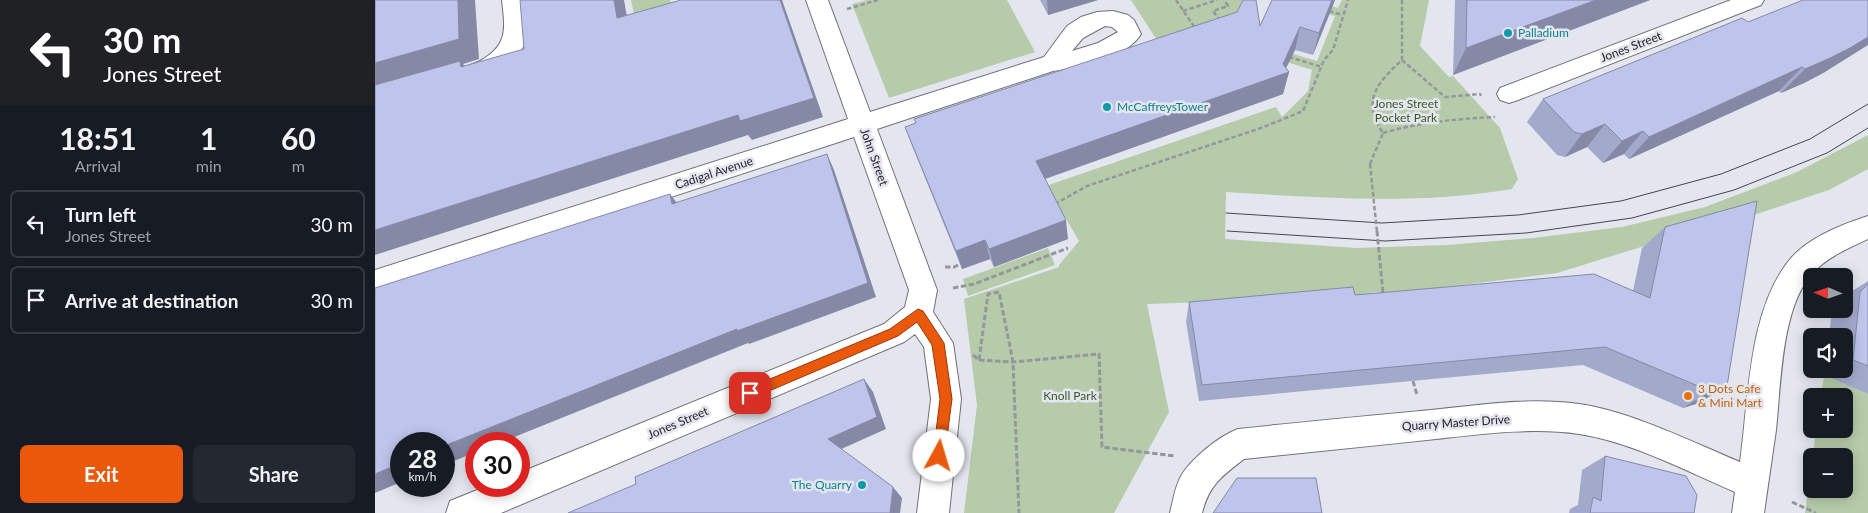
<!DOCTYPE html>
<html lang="en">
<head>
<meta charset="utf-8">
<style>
	body { margin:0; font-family:Lato,sans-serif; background:#242831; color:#f1f3f6; height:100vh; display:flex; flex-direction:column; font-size:19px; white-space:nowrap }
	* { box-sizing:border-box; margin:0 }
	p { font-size:16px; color:#9ea1a6 }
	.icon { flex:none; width:28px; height:28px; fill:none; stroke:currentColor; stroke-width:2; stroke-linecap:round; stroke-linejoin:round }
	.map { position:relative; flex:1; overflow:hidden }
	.sheet { display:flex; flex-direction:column; background:#171b24; width:375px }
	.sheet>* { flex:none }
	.guide { background:#202124; color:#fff; overflow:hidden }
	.needle { width:32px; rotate:272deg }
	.controls { position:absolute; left:1428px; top:268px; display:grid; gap:10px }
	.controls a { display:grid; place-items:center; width:50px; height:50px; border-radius:8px; background:#171b24; box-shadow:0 2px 12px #0003; font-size:25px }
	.speed { position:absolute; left:15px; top:432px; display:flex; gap:10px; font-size:25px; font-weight:700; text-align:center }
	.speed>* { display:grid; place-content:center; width:65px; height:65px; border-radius:50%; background:#171b24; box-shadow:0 2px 12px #0003; line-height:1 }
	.speed small { font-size:12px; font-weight:400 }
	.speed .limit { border:8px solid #d22; background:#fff; color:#111 }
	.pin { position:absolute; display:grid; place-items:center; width:42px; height:42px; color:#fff; margin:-21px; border-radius:10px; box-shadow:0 2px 8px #0006 }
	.me { position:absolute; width:55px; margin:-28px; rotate:6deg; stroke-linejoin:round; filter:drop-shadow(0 0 4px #0008) }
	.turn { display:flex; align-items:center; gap:18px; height:105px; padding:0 20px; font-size:22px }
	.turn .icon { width:65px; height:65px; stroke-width:2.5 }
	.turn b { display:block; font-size:35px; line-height:42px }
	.eta { display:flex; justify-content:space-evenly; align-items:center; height:85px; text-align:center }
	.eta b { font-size:30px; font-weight:700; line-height:35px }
	.action { display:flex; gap:10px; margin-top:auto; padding:10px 20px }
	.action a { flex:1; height:58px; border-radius:8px; background:#ea580c; color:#fff; font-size:20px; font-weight:700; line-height:58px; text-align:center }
	.action a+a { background:#242831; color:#f1f3f6 }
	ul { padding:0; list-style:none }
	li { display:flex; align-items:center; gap:15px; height:68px; margin:0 10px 8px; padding:0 10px; border:2px solid #363941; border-radius:8px }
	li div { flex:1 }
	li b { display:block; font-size:19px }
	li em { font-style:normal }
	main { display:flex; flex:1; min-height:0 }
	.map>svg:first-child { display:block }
</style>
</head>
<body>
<main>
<section class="sheet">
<div class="guide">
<div class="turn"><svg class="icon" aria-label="left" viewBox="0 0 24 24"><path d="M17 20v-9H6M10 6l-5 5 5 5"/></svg><div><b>30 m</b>Jones Street</div></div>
</div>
<div class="eta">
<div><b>18:51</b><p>Arrival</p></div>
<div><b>1</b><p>min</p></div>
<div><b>60</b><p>m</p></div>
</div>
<ul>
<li><svg class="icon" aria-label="left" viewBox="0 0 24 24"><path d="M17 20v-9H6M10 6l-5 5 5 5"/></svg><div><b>Turn left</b><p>Jones Street</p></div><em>30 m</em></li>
<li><svg class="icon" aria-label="arrive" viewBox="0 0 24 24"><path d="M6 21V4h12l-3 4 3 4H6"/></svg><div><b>Arrive at destination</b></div><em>30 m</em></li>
</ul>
<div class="action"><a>Exit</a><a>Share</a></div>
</section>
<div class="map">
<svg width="1493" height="513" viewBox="0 0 1493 513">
	<rect width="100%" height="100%" fill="#e4e6ef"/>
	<path fill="#b6cba9" d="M256,0H295L296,4L259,14Z
		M492,0H632L660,52L514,98L477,4Z
		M756,0H873L877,42L942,61L960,16L904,0H935L963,8L967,0H1054L1045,46L1074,77L1078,76L1125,128L1143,179L1137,189C1043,205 946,198 851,192L850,239L981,248L1072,245L1158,238L1247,227L1330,207L1422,172L1493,135V169L1454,190L1376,216L1347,222L1182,273L1015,294L1001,292L965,298L772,304L794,412L739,513H589L602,405L589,299L684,267V265L704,241L690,217L656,230L639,197L901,107L907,117L933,91L937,70L877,51L787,48Z
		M673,248L680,265L593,296L588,279Z
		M1449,375L1493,394V513H1430L1436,465V489H1469V456H1438L1441,429H1469V396H1446Z"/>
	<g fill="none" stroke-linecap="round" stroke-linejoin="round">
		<g stroke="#6f7078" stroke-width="2">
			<path id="minor" d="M127,0H149C151,12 154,24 152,36C147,60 114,87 90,79L86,73C91,65 97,65 105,61C134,45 130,28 127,0Z
				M431,0H453L495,112L669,57L692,26L706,17L722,12L738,11L753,15L759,20L766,34C752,58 705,67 678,71L502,129L562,290L558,312L578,343L586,399L574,513H542L556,399L549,347L540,334L529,342L126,513H71L75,501L112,486H144V473L509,324L530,307L534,290L479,137L0,294V270L473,119ZM730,26L737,27L743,32L723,43L697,51L708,38Z
				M1356,0H1389L1386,5L1143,100L1134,103L1125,100L1122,94L1125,88Z
				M1493,216V239C1474,248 1452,257 1438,273C1406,306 1406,385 1401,430C1397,458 1393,485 1389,513H1357L1360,492C1311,471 1257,442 1204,434C1158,427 1107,434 1061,439C997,446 933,452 869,459C847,476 834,485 827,513H795C798,501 800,487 806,476C817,458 844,436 863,429C927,422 992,416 1056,410C1104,405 1155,397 1204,404C1255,411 1317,442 1365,462C1374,399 1373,307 1417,257C1435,237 1468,224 1493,216Z"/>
		</g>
		<path stroke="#95979e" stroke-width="2.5" stroke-dasharray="4.5 2.5" stroke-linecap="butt" d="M801,0L820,28
			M472,9L503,0
			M808,11L842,0
			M954,11L967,15
			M845,21L838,11L853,6L849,0
			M914,57L947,67
			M1027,60L1070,97L1105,94L1106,96
			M1008,133C1046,122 1081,119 1120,117
			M995,164L1008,133C986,101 1002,83 1027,60V0
			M680,204L712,186L886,128L928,111L949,60L958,50L973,0"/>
		<path stroke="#95979e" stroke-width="3" stroke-dasharray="5.5 2.5" stroke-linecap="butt" d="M570,267H579L588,263
			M578,288L599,284L693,248
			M598,355L604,360L613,294L624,292L638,362L644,513
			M604,360L638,362L724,354L727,447L800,456
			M1038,381L1042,395
			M1417,502L1441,513"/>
		<use href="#minor" fill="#fff" fill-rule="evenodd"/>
		<path stroke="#45464a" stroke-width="1" d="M851,213L1007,223L1143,215L1246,201L1346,174L1435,139L1493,104
			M852,231L1010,241L1151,233L1257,218L1359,190L1452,153L1493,128"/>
		<path stroke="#95979e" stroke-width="2.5" stroke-dasharray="4.5 2.5" stroke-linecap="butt" d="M995,164L1002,232"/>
		<path stroke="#95979e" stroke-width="3" stroke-dasharray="5.5 2.5" stroke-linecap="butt" d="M1002,231L1008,293"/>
	</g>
	<path fill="#a3a9cb" d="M665,0H723L673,15Z
		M960,0L938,55L920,50L911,68L914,72L908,94L670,179L693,239L619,267L615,259L587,269L538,148L530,127L541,123L539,119L885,26Z
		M1080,0H1275L1078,75Z
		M1373,22L1450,72L1429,83L1406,93L1404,91L1254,159L1249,154L1228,163L1212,147L1190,157L1182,155L1152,122L1168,99Z
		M1290,227L1352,386L1324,403L1308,408L1208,365L824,401L811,322L814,302L980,295L1258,291L1267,248Z
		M1493,281V394L1449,375V369H1469V336H1454L1457,310L1458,309H1469V297L1471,295Z
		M1230,456L1319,513H1194L1195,509L1203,505L1207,470Z"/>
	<path fill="#8589a5" d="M83,0H100L104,59L88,64L105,81L0,89V63Z
		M239,0H249L256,39L242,18Z
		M405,0H407L448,117L377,140L373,135L0,255V230L363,115Z
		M672,0H723L673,15Z
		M957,0H960L938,55L944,33Z
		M1221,0H1275L1078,75L1091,48Z
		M925,27L920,50L908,74L914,72L908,94L664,181L661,161Z
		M1493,37V45L1450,72L1429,83L1406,93L1430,69Z
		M1427,67L1404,91L1254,159L1274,137Z
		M1230,124L1212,147L1190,157L1207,134Z
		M1268,131L1249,154L1228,163L1247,141Z
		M452,154L459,170L501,297L374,344L373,343L122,444H101V452L69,465V446Z
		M295,194L307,209L297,204Z
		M691,220L693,239L619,267L614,249Z
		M610,240L615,259L587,269L581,251Z
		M489,379L498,392L511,429L464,450L453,439Z
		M1352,386L1324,403L1308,408L1335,391Z
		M26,463V482L0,493V474Z
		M518,487L527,498L525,513H515Z"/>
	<path fill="#bec4ec" stroke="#8589a5" d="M0,0H83L84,39L0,63Z
		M145,0H239L242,18L306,0H405L439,98L365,121L363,115L0,230V85L85,61L86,67L149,49Z
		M868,0H881L885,26L897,0H957L944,33L925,27L908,64L914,72L661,161L691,220L614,249L610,240L581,251L530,127L541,123L539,119L862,12Z
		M1092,0H1221L1091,48Z
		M1428,0H1493V37L1475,48L1453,59L1430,69L1427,67L1274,137L1268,131L1247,141L1230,124L1207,134L1199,132L1168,99L1367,18L1373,22Z
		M452,154L493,283L362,331V329L69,446V444H26V463L0,474V288L295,194L297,204Z
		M1382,201L1352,386L1335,391L1230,347L827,385L814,302L978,287L980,295L1219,274L1275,298L1290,227Z
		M1493,284V366L1478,360L1485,292Z
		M489,379L502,417L453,439L518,487L515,513H193L261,484L260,477Z
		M1230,456L1311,476L1322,495L1319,513H1215L1218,497L1226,501Z
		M862,478H941L947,513H838Z"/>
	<path fill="#ea580c" stroke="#983908" d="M543,309L548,311L569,343L577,399L569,460L564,462L560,460L558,456L565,399L557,345L542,322L523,336L380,397L375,399L371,397L369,393L371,389L515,329Z"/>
	<g fill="#0f9aa8" stroke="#e4e6ef" stroke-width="2">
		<circle cx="1133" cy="33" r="5"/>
		<circle cx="732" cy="107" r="5"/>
		<circle cx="487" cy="485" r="5"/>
	</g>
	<circle fill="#e8710a" stroke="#e4e6ef" stroke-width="2" cx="1313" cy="396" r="5"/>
	<g text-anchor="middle" stroke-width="5" stroke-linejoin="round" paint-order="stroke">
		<g font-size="12" fill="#0d838f" stroke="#e4e6ef" text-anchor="start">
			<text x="1143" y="37">Palladium</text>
			<text x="742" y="111">McCaffreysTower</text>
			<text x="477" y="489" text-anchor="end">The Quarry</text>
		</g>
		<g font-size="12" fill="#1d1e21" stroke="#e4e6ef">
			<text transform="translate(1256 47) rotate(-21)" y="4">Jones Street</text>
			<text transform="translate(499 157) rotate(70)" y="4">John Street</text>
			<text transform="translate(339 173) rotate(-18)" y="4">Cadigal Avenue</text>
			<text transform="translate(303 423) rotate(-23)" y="4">Jones Street</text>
			<text transform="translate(1081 423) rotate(-4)" y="4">Quarry Master Drive</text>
		</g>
		<g font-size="12" fill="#3a5824" stroke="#e4e6ef">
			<text x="1031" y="108">Jones Street<tspan x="1031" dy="14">Pocket Park</tspan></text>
			<text x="695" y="400">Knoll Park</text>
		</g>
		<g font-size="12" fill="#c56008" stroke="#e4e6ef" text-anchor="start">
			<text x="1323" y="393">3 Dots Cafe<tspan x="1323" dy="14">&amp; Mini Mart</tspan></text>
		</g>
	</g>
</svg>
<div class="controls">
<a><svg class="needle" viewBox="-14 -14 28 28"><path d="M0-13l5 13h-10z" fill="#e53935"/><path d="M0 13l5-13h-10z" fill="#9ea1a6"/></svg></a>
<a><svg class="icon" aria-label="sound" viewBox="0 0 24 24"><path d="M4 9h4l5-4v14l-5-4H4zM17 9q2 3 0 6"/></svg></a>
<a>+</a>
<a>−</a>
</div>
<div class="speed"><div>28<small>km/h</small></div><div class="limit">30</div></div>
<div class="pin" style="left:375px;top:393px;background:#d93025"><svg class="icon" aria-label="arrive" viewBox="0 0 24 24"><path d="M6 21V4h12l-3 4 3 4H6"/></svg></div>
<svg class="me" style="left:564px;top:456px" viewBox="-20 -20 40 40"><circle r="19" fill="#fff"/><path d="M0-13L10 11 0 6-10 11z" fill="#ea580c"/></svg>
</div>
</main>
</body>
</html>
